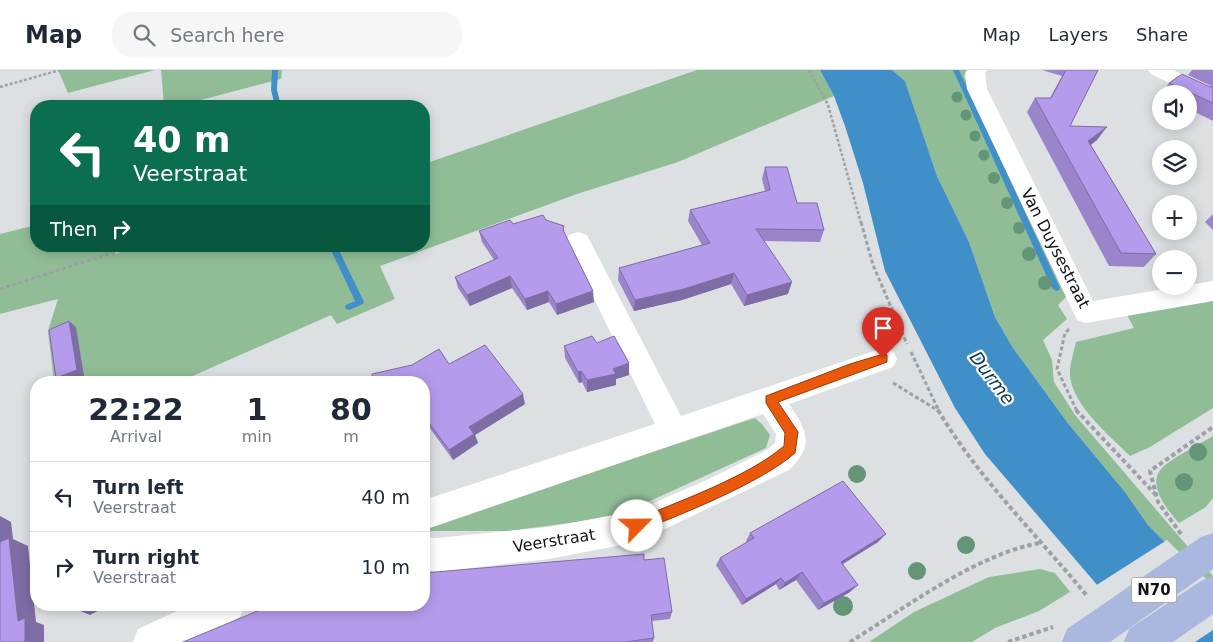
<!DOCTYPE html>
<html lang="en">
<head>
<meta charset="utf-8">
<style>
	body { margin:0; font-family:"DejaVu Sans",sans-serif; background:#f6f6f7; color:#1f2937; height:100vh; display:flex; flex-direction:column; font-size:19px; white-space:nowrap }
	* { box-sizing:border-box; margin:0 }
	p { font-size:16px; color:#747a83 }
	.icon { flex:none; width:28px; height:28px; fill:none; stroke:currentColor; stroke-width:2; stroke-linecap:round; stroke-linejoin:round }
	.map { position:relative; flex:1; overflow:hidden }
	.details { position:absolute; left:30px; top:306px; width:400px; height:235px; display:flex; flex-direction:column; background:#fff; border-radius:20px; box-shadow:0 2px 12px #0003 }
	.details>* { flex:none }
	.hud { position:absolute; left:30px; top:30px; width:400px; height:152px; border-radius:20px; box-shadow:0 2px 12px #0003; background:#0b6e4f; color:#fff; overflow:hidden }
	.buttons { position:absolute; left:1152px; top:15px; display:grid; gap:10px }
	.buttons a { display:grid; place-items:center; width:45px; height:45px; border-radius:50%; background:#fff; box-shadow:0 2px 12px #0003; font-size:25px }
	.pin { position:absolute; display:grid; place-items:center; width:42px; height:42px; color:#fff; margin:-51px -21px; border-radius:50% 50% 50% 0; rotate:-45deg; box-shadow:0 0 5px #0007 }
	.pin .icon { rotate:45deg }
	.me { position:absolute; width:55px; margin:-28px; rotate:67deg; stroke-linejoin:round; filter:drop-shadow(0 0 4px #0008) }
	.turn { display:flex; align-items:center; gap:18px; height:105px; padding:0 20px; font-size:22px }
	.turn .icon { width:65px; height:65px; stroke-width:2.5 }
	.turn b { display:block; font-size:35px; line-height:42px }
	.then { display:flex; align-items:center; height:48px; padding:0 20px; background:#0003; gap:10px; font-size:19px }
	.eta { display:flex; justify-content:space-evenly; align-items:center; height:85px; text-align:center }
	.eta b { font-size:30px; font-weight:700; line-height:35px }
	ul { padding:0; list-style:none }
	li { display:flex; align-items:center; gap:15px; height:70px; padding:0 20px; border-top:1px solid #e0e1e3 }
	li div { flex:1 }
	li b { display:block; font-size:19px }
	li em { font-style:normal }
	header { display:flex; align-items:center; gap:30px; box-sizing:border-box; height:70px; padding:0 25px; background:#fff; border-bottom:1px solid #e0e1e3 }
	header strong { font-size:24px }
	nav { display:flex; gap:28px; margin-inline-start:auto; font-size:18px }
	.search { width:350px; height:45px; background:#f6f6f7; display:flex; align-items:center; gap:12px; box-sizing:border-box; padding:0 18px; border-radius:20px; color:#747a83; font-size:19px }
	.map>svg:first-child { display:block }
</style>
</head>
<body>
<header>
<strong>Map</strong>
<div class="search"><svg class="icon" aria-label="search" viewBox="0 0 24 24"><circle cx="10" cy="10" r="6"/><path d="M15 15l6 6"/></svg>Search here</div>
<nav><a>Map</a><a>Layers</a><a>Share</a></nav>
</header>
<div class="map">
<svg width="1213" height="572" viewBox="0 0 1213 572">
	<rect width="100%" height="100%" fill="#dce0e3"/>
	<path fill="#91bd96" d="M58,0H155L68,23Z
		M161,0H282L281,9L178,36H164Z
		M697,0H820L834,26L678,92L577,124L380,196L395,229L337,254L331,245L179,312H54L48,261L58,229L0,244V164L36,155V176H113L115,184L138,176H424V94Z
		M892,0H968L964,6L1067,226L1058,235L1067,249L1043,270L1052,290L1054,312L1075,345L1213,506V520L1148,455L1125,422L1067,352L1013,278L995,247L969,172L937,106L905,11Z
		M1213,228V338L1150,377L1130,386C1110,366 1073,336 1070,306C1069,296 1074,282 1076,272L1134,258L1126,243Z
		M755,348L762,354L770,365L766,378L615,447L508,461H424V458Z
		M1213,366V428L1206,437L1179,453C1168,441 1146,414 1162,398C1172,388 1200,374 1213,366Z
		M1040,499L1055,503L1075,528L1070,522L1039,541L995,558L972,572H869L914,542L989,507Z"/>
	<path fill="#418fc8" d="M820,0H892L905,11L937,106L969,172L995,247L1013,278L1067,352L1125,422L1148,455L1213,520V572H1146L985,384L955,338L885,201L863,113L845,56L834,26Z"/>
	<path fill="#dce0e3" d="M1167,470L1213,516V560L1195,572H1143L1095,516Z"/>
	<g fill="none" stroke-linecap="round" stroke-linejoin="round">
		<path fill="#418fc8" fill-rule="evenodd" d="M272,0H278L277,20L281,36H275L271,20Z
			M953,0H959L1060,218L1059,220L1056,221L1052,218Z
			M329,176H337L364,232L363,234L349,240L346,239L345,237L346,235L355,231Z"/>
		<path stroke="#9ea1a3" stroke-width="2.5" stroke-dasharray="3 2" stroke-linecap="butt" d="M809,0L828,35L861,153
			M0,17L60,0"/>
		<path stroke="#9ea1a3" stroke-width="3" stroke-dasharray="4 2.5" stroke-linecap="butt" d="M861,152L873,195L907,274
			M0,219L134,176
			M1069,259L1065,263L1057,299L1077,341
			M911,282L939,341
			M893,313L939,341"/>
		<path stroke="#9ea1a3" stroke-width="4" stroke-dasharray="4.5 3" stroke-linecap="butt" d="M937,340L939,341
			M938,340C979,409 1037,465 1088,527
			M1076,340L1156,425
			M1181,464L1158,432L1150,401L1213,357
			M850,572C903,539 980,482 1041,473
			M1008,572L1053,557"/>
		<path fill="#fff" fill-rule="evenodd" d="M967,0H987L985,3L987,19L1093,231L1213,211V231L1086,253L1077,250L967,19L965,3Z
			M1148,0H1173L1213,19V28H1200L1151,4Z
			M578,162L587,165L590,171L681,346L883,278L893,281L897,289L893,297L789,334C807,361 815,375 789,400L648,467L637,472L549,489L437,502L424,499V467L437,468L549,457L635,441L709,409L767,380L775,373L776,364L763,344L424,460V430L655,354L566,171L569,165Z
			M190,535H245L240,547L190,572H133L138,559Z"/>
		<path fill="#aab8df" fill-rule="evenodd" d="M1213,463V499L1110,572H1062L1067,559L1201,467Z
			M1213,506V544L1173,572H1124L1129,559L1201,511Z"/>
	</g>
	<g fill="#649577">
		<circle cx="957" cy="27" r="5.5"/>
		<circle cx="966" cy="45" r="5.5"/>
		<circle cx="975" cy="66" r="5.5"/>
		<circle cx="984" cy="85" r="5.5"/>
		<circle cx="994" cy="108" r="6"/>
		<circle cx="1007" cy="133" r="6"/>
		<circle cx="1019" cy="158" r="6"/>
		<circle cx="1029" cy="184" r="7"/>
		<circle cx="1045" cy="213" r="7"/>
		<circle cx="1198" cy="382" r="9"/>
		<circle cx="857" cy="404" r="9"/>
		<circle cx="1184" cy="412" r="9"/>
		<circle cx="966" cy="475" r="9"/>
		<circle cx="917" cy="501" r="9"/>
		<circle cx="843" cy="536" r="10"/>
	</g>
	<path fill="#9b85ca" d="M1042,0H1098L1070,56L1097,70L1091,75L1156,184L1144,197L1109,196L1027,42L1035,28H1050L1062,6Z
		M1192,0H1213V51L1189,39V24H1161V27L1160,26L1169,13L1213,17L1188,5Z
		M765,97L797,133L824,160L820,172L764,171L788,224L744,236L731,214L682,230L634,241L618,210L619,198L702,175L688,151L690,140L765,121L762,109Z
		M1213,144V160L1205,152Z
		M546,150L564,156V162L594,232L557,245L549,232L527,240L512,218L470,236L458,218L455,207L494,190L482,172L479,161L513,154Z
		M597,273L629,293V305L616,309V315L587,322L582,312L579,313L565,288L564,276Z
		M449,294L525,334L475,365L478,373L453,390L424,350V312Z
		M750,463L878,472L843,494L850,522L818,540L796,510L779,520L776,514L742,535L716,495L720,488L747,472L746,471Z
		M644,490L672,542L670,549L652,551L654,568L653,572H183Z"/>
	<path fill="#7e6ca4" d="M1107,57L1097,70L1078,84L1088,71Z
		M734,203L731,214L682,230L634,241L635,230Z
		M510,206L512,218L470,236L467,225Z
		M792,212L788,224L744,236L747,225Z
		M548,221L549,232L527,240L525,229Z
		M593,221L594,232L557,245L556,234Z
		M69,251L76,257L84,306L68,312H62L56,308Z
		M629,293V305L616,309V315L587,322V310Z
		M581,301L582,312L579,313L578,302Z
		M523,324L525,334L475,365L478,373L453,390L449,380L469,357Z
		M0,446L11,452L13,469L28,476L36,552L44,555V572H25L18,551L0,476Z
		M886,464L878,472L834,499L841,492Z
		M802,502L796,510L779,520L785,513Z
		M781,508L776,514L742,535L746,529Z
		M858,515L850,522L818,540L824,533Z
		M80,535H109L90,545L73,538Z"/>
	<path fill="#b49beb" stroke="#7e6ca4" d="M1066,0H1098L1070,56L1107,57L1088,71L1156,184L1121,183L1035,28H1051Z
		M1182,4L1210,17H1213V33L1169,13Z
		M765,97H787L797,133H817L824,160L756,159L792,212L747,225L734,203L684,219L635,230L619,198L710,173L690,140L770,120Z
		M543,145L546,150L564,156L563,160L593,221L556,234L548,221L525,229L510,206L467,225L455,207L498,188L479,161L510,150L513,154Z
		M69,251L77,300L56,308L49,260Z
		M592,266L597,273L614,266L629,293L613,299L616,304L587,310L581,301L578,302L564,276Z
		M485,275L523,324L469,357L474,364L449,380L424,346V312H368H373L372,304L412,295L439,279L449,294Z
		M843,411L886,464L841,492L858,515L824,533L802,502L785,513L781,508L746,529L720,488L754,468L750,463Z
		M9,468L18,551L25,548V572H0V472Z
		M644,484V490L664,488L672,542L651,545L654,568L625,572H183L272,535H424V503Z
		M72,535H80L73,538Z"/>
	<path fill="#ea580c" stroke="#983908" d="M883,284L887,285V292L778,332L798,362L795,383C759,414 682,444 637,462L632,460L630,456L632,451C677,432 748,407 784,376L785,363L766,333V326L850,294Z"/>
	<g text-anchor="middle" stroke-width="4.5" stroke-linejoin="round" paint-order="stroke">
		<rect fill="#fff" stroke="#595a5a" stroke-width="1" x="1131.5" y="507.5" width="45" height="25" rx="4"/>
		<g font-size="15" font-weight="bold" fill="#121314">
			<text x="1154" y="525">N70</text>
		</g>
		<g font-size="16" fill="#121314" stroke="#fff">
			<text transform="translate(1056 178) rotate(63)" y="6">Van Duysestraat</text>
			<text transform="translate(554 470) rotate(-9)" y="6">Veerstraat</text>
		</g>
		<g font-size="18" font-style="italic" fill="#12334c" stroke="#fff">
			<text transform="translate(992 308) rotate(53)" y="6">Durme</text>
		</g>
	</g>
</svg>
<div class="buttons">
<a><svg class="icon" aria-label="sound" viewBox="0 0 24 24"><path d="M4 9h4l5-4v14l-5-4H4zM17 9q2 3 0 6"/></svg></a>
<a><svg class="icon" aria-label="layers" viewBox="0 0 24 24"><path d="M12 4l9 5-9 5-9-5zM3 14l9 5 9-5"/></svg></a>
<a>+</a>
<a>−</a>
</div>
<div class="pin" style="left:883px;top:288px;background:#d93025"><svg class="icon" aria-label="arrive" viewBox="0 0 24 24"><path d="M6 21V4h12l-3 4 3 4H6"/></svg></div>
<svg class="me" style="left:637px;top:456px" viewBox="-20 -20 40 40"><circle r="19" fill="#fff"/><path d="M0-13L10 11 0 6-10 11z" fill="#ea580c"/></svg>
<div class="hud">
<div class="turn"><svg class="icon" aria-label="left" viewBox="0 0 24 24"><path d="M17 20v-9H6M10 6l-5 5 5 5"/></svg><div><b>40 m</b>Veerstraat</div></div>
<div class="then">Then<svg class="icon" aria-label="right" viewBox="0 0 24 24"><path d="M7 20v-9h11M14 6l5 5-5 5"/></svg></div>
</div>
<section class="details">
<div class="eta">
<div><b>22:22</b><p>Arrival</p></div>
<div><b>1</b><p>min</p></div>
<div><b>80</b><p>m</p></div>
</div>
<ul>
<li><svg class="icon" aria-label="left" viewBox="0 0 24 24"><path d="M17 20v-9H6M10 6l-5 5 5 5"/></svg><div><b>Turn left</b><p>Veerstraat</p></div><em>40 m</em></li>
<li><svg class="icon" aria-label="right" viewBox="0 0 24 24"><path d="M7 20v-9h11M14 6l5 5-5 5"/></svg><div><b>Turn right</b><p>Veerstraat</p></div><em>10 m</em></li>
</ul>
</section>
</div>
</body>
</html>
